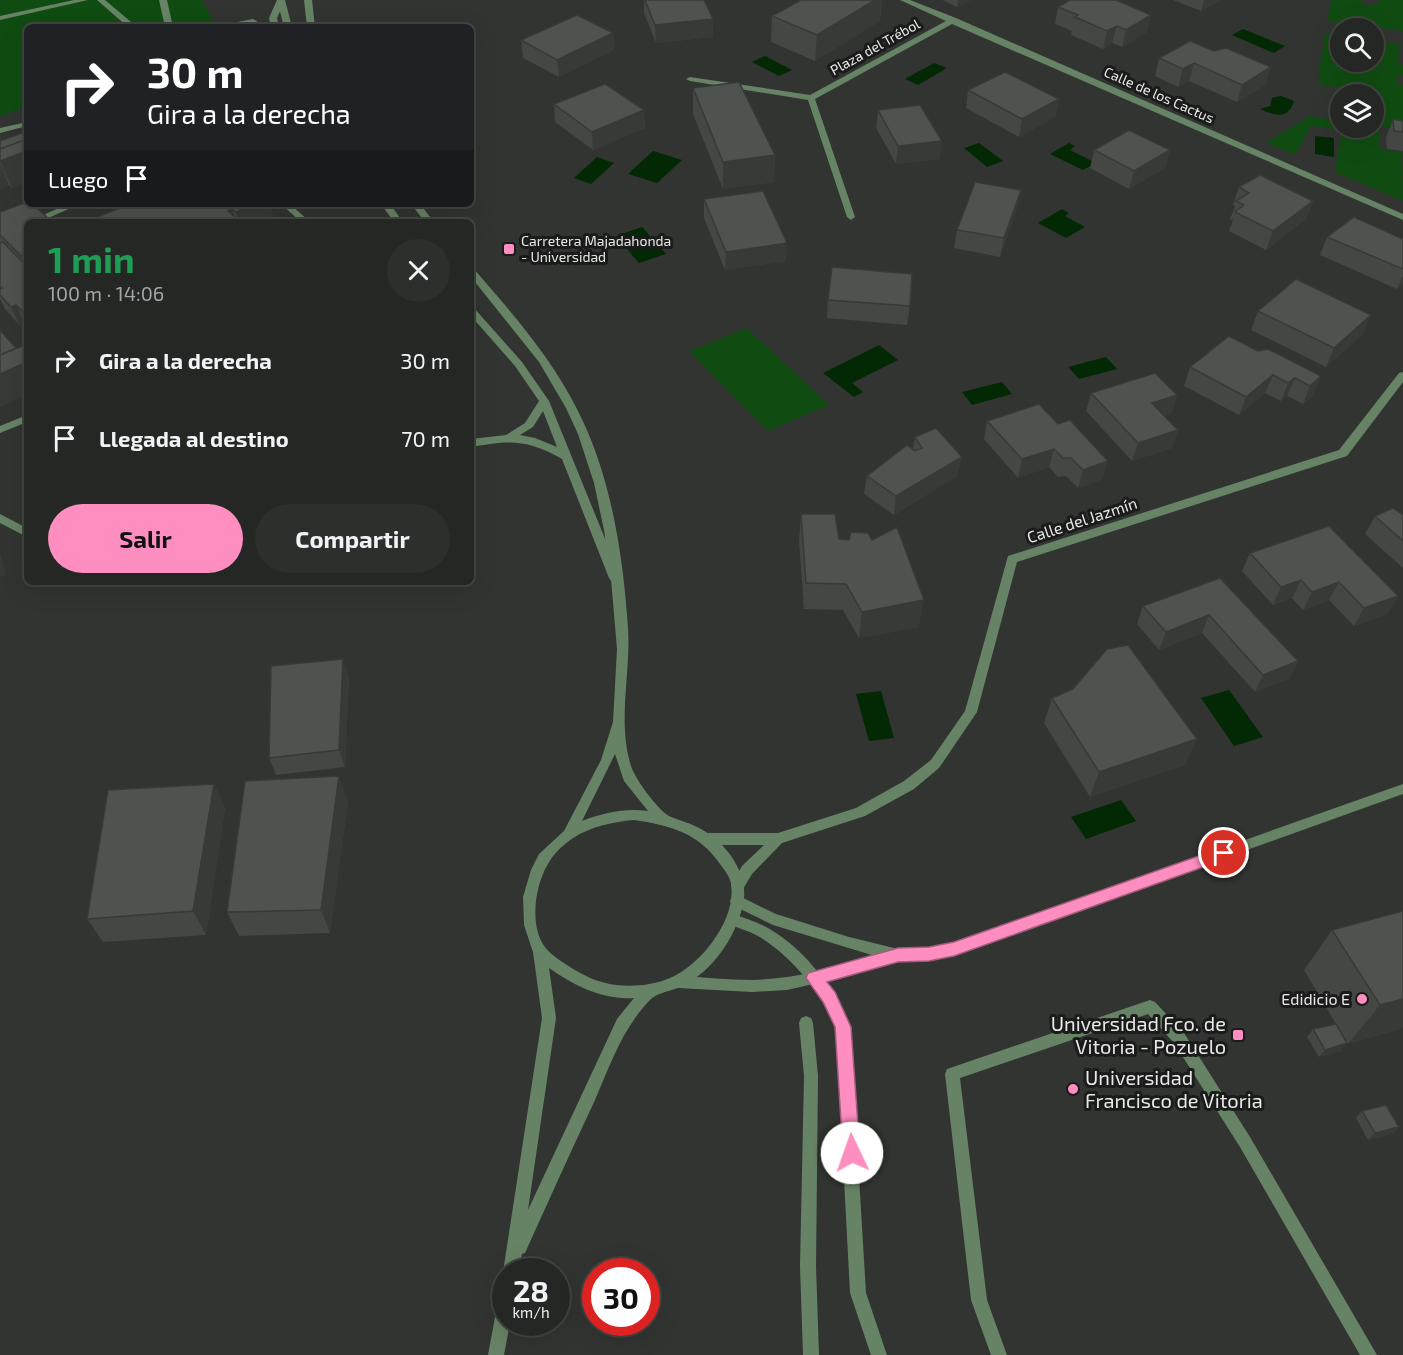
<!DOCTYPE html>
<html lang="es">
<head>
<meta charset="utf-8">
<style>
	body { margin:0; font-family:"Exo 2",sans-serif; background:#2d2f2d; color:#f1f3f6; height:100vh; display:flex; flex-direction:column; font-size:22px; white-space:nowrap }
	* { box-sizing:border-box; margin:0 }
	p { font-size:20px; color:#a3a5a7 }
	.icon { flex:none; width:33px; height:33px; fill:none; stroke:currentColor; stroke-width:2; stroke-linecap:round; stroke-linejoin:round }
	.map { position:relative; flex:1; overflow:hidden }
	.side { position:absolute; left:24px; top:219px; width:450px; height:366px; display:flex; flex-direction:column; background:#252725; border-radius:9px; box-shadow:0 6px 24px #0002,0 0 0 2px #424442 }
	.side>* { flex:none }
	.guide { position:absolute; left:24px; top:24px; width:450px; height:183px; border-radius:9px; box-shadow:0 6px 24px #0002,0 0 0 2px #424442; background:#202124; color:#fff; overflow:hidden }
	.fabs { position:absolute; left:1330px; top:18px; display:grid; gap:12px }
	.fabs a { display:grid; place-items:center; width:54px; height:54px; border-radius:50%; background:#252725; box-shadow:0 6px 24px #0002,0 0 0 2px #424442; font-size:30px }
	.speed { position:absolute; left:492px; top:1258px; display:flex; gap:12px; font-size:30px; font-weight:700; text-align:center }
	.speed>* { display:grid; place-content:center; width:78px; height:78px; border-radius:50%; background:#252725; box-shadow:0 6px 24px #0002,0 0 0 2px #424442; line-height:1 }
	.speed small { font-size:15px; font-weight:400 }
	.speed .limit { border:9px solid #d22; background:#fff; color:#111 }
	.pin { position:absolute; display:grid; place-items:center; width:51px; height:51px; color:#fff; margin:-26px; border:3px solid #fff; border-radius:50%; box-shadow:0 2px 6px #0007 }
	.me { position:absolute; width:66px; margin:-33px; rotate:357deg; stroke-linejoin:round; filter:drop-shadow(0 0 4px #0008) }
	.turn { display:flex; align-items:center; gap:21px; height:126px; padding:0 24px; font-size:27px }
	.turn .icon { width:78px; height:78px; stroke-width:2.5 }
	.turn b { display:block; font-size:42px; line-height:51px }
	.then { display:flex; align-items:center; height:57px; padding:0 24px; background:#0003; gap:12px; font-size:22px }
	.round { display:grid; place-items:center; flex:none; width:63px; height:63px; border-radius:32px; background:#2d2f2d }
	.headline { display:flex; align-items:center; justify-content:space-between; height:102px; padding:0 24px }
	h1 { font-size:36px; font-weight:700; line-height:45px; color:#1e9e55 }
	.primary-button { display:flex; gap:12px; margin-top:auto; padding:12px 24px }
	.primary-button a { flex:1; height:69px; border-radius:36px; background:#fd8ebf; color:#111; font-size:24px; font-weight:700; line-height:69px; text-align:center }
	.primary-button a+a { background:#2d2f2d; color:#f1f3f6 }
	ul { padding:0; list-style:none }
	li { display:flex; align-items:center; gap:18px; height:78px; padding:0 24px }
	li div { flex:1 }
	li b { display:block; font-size:22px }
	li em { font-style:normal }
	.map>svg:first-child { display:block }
</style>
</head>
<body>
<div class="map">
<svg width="1403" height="1355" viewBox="0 0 1403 1355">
	<rect width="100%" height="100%" fill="#313431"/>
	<path fill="#104c11" d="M0,0H202L213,21L204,27H27V107L0,116Z
		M1331,0H1361V5L1378,4L1379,0H1403V31L1328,21Z
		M1325,33L1341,36V62H1374V41L1399,44L1398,64L1403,65V76H1398V84L1403,85V129L1380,126L1379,149L1402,152L1403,201L1335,172L1342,130L1311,126L1295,155L1266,143L1310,116L1341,121V128H1374V94H1370V91L1320,85L1319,71Z
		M747,328L829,405L768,431L689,351Z"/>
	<path fill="#032804" d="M1243,29L1285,46L1274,53L1232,35Z
		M765,56L792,70L779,76L752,62Z
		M934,63L947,68L918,85L905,79Z
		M1281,96L1294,101C1288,120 1275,116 1260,109L1270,106L1272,98Z
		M1315,136L1334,138V157L1315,154Z
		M979,143L1003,161L987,167L964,148Z
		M1069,143L1075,146L1070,150L1096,163L1083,170L1050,154Z
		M653,151L682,160L657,183L628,174Z
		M597,157L614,163L591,184L574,178Z
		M1062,209L1069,213L1065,216L1085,227L1066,238L1038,223Z
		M642,227L666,254L639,263L616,236Z
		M879,345L898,360L852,383L863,392L854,397L823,373Z
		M1106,357L1117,369L1079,379L1068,367Z
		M1002,382L1012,394L972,405L962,392Z
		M1229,690L1263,737L1234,746L1201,698Z
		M881,691L894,738L869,741L856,694Z
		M1121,800L1136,821L1086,839L1071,817Z"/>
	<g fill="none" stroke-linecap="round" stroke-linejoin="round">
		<path fill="#678365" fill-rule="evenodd" d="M74,0H88L0,20V16Z
			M97,0H105L137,27H128Z
			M159,0H167L173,27H165Z
			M277,0H285L277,18L279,27H271L269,18Z
			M253,19L257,21L256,23L230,27H212Z
			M27,122V126L0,133V128Z
			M68,204H80L39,222H27Z
			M281,204H290L310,222H301Z
			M381,204H390L403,222H394Z
			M471,307L474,308L522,362L549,401L621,578L619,581H611L609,578L562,459C527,439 510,440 471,447V439L506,435L525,423L539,401L515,366L471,316ZM543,411L557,447L535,438L520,435L533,427Z
			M0,514L27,528V537L0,523Z
			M1403,784V794L954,955L929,960L897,961L844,977L787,990L752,992L678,988L673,987L671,982L673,977L678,976C703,977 728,980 752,980C794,979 835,968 875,956L773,925L732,905L730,901L732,897L737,895L776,914L849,937L898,949L929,948L954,943Z
			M1150,1000L1155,1002L1184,1033L1250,1137L1377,1355H1360L1240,1147L1174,1043L1148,1014L960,1078L987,1300L1007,1355H991L971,1300L945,1074L947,1069Z"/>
		<path fill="#678365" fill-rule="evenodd" d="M27,415V422L0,433V426Z"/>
		<path fill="#678365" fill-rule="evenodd" d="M900,0H910L956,18L1403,214V220L952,24L815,99L855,217L851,220L847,217L808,100L690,81L686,79L690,77L810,95L946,21Z
			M1403,372V382L1347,456L1017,562L977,712L939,768L914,789L865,816L782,843L752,874L743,889L738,891L733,889L731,885L742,866L764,845H709L704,843L702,839L704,835L709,833H778L856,808L904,781L931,760L965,711L1008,556L1339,450L1399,373Z
			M733,914C745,918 757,922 768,928C806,950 833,987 850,1027L866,1293L887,1355H871L850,1293L836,1027C819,991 793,957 758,936C749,931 738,928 728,924L726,920L728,916Z
			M806,1016L811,1018L813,1023L818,1076L816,1266L819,1355H803L800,1266L804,1076L799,1023L801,1018Z"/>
		<path fill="#678365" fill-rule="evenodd" d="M277,0H285L292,27H284Z
			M304,0H312L315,27H307Z
			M411,204H420L434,222H425Z
			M471,268L474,269C512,313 551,357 577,409C611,475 623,554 628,628C631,673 617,722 631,766C635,779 658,810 669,816C680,821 691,823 701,829C727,843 750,875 743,905C735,938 713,971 682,986C673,991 658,992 651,999C623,1027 610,1065 595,1100C571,1151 548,1202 525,1253L522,1254L519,1272H506V1278L503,1272L542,1018L533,952L524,925L523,897L531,870L539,854L564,831L601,760L613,722L617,649L611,579L604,530L594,483L578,434L566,408L539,362L471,277ZM615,754L624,781L648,811C625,808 603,813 582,821ZM634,820C669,825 699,833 720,864C724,870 730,876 731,884C737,919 701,965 670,978C654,985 634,987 616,985C599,983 584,976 570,967C561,961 551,955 545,947C529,926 535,885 548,864C554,853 563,845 573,838C592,826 613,822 634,820ZM549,968C575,986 602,1000 634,998L617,1019L528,1210L556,1018Z
			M506,1293V1323H510L504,1355H488L498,1301L500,1295Z"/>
	</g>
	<path fill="#444744" d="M644,0H704L713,37L656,43L644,13Z
		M801,0H882L880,21L815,61L771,42L772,16Z
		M942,0H971L957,7Z
		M1173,0H1220L1201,11Z
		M1058,7L1147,32L1122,47L1112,43L1103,49L1071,35L1072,31L1055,24Z
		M613,33L614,50L559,77L523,58L521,40Z
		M1214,51L1271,67L1265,85L1237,102L1189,81L1178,87L1155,76L1159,58Z
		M693,88L775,155L774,182L723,189L693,114Z
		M968,90L1059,99L1055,117L1019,137L966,108Z
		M554,104L644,110L645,128L593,150L555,122Z
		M878,110L940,159L896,164L876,128Z
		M1393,119L1403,121V151L1387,149L1386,137Z
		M27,131V182L12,188L9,185L0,189V141Z
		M1094,150H1170L1165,168L1129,189L1090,168Z
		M1239,187L1313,201L1306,219L1266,250L1229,231L1233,220L1230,219L1235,206L1233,205Z
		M1021,190L1017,208L1000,257L954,248L957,230Z
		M704,199L786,261L725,270L704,218Z
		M270,204L273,217L271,218L272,222H85Z
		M0,212L27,222V326L24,323L20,326L5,309L0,299Z
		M1327,237L1403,239V283L1397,289L1320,255Z
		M828,300L910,306L907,325L827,318Z
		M1258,311L1363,334L1326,367L1251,330Z
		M1258,351L1321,376L1313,395L1303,404L1287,396L1281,401L1265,393L1239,415L1184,386L1190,367Z
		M1091,393L1177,395L1171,414L1164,416L1178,430L1172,448L1132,461L1086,411Z
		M1039,404L1103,479L1078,488L1066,476L1058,477L1049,467L1018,478L984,439L987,421Z
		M915,437L958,475L894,515L864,494L867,476L913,450Z
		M801,514L839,539L872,540L919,627L859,638L843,610L804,609L799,541Z
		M1403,515V568L1365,534L1375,516Z
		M1329,526L1388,614L1354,626L1329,600L1303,610L1292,598L1273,605L1242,571L1250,553Z
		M1220,578L1298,661L1289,679L1255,692L1202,633L1159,650L1137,624L1143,606Z
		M349,677L345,767L276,775L269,758Z
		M1052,698L1185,765L1090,797L1044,723Z
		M214,784L225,808L206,935L103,942L87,919Z
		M348,801L330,933L239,936L227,912Z
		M1332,930L1403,1028L1348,1044L1304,970Z
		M1313,1029L1347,1043L1341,1051L1319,1057L1307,1037Z
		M1362,1111L1399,1127L1392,1134L1368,1140L1356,1118Z"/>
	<path fill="#373a37" d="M875,0H882L880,21L815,61L817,35Z
		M958,0H971L957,7Z
		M1204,0H1220L1201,11Z
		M1151,15L1147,32L1122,47L1126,30Z
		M713,19V37L656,43L655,25Z
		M1117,26L1112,43L1103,49L1107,31Z
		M613,33L614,50L559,77L557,60Z
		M1194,63L1189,81L1178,87L1183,69Z
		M1271,67L1265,85L1237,102L1242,85Z
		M1059,99L1055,117L1019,137L1022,119Z
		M644,110L645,128L593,150L592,132Z
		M942,141L940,159L896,164L898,146Z
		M27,149V173L25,171L27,177V182L12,188L0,161Z
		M1170,150L1165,168L1129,189L1134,171Z
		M775,155L774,182L723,189V162Z
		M0,163L9,185L0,189Z
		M1021,190L1017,208L1000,257L1004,238Z
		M1313,201L1306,219L1266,250L1273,231Z
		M256,204H270L273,217L271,218L272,222H239L236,212Z
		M232,209L236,222L228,211Z
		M787,243L786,261L725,270L726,252Z
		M1403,276V283L1397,289Z
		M16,305L24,323L20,326L11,307Z
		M1371,315L1363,334L1326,367L1334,348Z
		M27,362V395L0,407V374Z
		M1273,375L1265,393L1239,415L1246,397Z
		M1321,376L1313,395L1303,404L1310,386Z
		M1295,378L1287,396L1281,401L1288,383Z
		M1177,395L1171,414L1146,421L1152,403Z
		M1178,430L1172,448L1132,461L1138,443Z
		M1054,449L1049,467L1018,478L1022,459Z
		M962,457L958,475L894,515L896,496Z
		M1108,461L1103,479L1078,488L1083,470Z
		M0,554L6,575L0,577Z
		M1301,580L1292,598L1273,605L1281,587Z
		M1339,582L1329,600L1303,610L1312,592Z
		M1398,596L1388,614L1354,626L1364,608Z
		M924,600L919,627L859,638L862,612Z
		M1209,615L1202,633L1159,650L1166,632Z
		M343,659L349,677L345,767L339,750Z
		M1298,661L1289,679L1255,692L1263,675Z
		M1197,739L1185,765L1090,797L1099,772Z
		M339,776L348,801L330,933L321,910Z
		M214,784L225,808L206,935L193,911Z
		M1403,999V1028L1348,1044L1380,1005Z
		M1347,1043L1341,1051L1319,1057L1325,1050Z
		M1399,1127L1392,1134L1368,1140L1375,1133Z"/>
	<path fill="#4f534f" stroke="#373a37" stroke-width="1.5" d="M645,0H704L713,19L655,25Z
		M801,0H875L817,35L772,16Z
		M1070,0H1116L1151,15L1126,30L1117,26L1107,31L1075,17L1078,15L1058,7Z
		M577,15L613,33L557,60L521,40Z
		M1190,41L1214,51L1226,48L1271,67L1242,85L1194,63L1183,69L1159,58Z
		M1005,72L1059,99L1022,119L968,90Z
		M739,82L775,155L723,162L693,88Z
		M605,84L644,110L592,132L554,104Z
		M920,105L942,141L898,146L878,110Z
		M1393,119L1403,121V132L1394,131Z
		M1129,130L1170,150L1134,171L1094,150Z
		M27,131V139L0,149V141Z
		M27,139V151L0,161V149Z
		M1260,175L1313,201L1273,231L1235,212L1244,205L1236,201L1249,193L1239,187Z
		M975,182L1021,190L1004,238L957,230Z
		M763,191L787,243L726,252L704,199Z
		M27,202V204H33L52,222H27V262L0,235V212Z
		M129,204H256L236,212L232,209L228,211L241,222H85Z
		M1354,217L1403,239V269L1327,237Z
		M3,242L27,267V316L16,305L11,307L0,295V289L2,288L0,286V243Z
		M832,267L912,274L910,306L828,300Z
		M1296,279L1371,315L1334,348L1258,311Z
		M0,330L16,348L0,355Z
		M1229,336L1258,351L1268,349L1321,376L1310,386L1295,378L1288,383L1273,375L1246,397L1190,367Z
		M27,344V362L0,374V355Z
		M1155,373L1177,395L1152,403L1178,430L1138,443L1091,393Z
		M1039,404L1058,424L1070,420L1108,461L1083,470L1071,458H1063L1054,449L1022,459L987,421Z
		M936,428L962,457L896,496L867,476L907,445L915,451L922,448L915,437Z
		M1393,508L1403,515V541L1375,516Z
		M801,514H835L839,539L849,540L851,532L868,533L872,540L897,527L924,600L862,612L846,584L806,583Z
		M1329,526L1398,596L1364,608L1339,582L1312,592L1301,580L1281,587L1250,553Z
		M1220,578L1298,661L1263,675L1209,615L1166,632L1143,606Z
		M1128,645L1197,739L1099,772L1052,698L1073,689L1107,649Z
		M343,659L339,750L269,758L271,666Z
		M339,776L321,910L227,912L245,781Z
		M214,784L193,911L87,919L108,790Z
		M1403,911V999L1380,1005L1332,930Z
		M1336,1024L1347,1043L1325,1050L1313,1029Z
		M1386,1105L1399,1127L1375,1133L1362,1111Z"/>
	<path fill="#fd8ebf" stroke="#a45c7c" stroke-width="1.5" d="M1224,847L1229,849L1231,853L1229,858L954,956L929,961L898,962L827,982L835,992L851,1027L860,1153L858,1159L852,1162L846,1159L843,1153L835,1027L823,1002L806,978L808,973L898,948L929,947L954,942Z"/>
	<g fill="#fd8ebf" stroke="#1a1b1a" stroke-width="2">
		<rect x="503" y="243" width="12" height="12" rx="3"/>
		<circle cx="1362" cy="999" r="6"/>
		<rect x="1232" y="1029" width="12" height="12" rx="3"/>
		<circle cx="1073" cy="1089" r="6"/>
	</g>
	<g text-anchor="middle" stroke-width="6" stroke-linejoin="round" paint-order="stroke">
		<g font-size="14" fill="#e7e9e7" stroke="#1a1b1a">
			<text transform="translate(875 47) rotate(-29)" y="5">Plaza del Trébol</text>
			<text transform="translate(1159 95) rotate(24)" y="5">Calle de los Cactus</text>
		</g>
		<g font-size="14" fill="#e7e9e7" stroke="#1a1b1a" text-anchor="start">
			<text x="521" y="246">Carretera Majadahonda<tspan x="521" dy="16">- Universidad</tspan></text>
		</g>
		<g font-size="16" fill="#e7e9e7" stroke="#1a1b1a">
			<text transform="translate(1082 520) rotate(-18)" y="6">Calle del Jazmín</text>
		</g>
		<g font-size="16" fill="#e7e9e7" stroke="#1a1b1a" text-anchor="end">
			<text x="1350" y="1005">Edidicio E</text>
		</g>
		<g font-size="20" fill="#e7e9e7" stroke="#1a1b1a" text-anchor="end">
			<text x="1226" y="1031">Universidad Fco. de<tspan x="1226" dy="23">Vitoria - Pozuelo</tspan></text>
			<text x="1085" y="1085" text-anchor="start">Universidad<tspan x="1085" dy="23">Francisco de Vitoria</tspan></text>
		</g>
	</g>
</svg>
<div class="fabs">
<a><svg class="icon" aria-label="search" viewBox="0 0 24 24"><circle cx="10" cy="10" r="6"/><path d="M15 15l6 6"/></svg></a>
<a><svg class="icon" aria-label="layers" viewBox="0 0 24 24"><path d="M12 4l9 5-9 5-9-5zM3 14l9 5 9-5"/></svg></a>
</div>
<div class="speed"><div>28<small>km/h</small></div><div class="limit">30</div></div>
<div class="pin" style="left:1224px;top:853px;background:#d93025"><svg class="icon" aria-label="arrive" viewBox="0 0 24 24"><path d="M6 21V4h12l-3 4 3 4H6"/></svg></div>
<svg class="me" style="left:852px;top:1153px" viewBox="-20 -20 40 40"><circle r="19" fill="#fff"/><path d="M0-13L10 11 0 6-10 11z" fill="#fd8ebf"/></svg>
<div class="guide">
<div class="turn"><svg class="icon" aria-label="right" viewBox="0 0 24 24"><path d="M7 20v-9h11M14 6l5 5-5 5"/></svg><div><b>30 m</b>Gira a la derecha</div></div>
<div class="then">Luego<svg class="icon" aria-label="arrive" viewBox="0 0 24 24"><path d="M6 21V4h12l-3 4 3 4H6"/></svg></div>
</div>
<section class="side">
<div class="headline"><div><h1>1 min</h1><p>100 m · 14:06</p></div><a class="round"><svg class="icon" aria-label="close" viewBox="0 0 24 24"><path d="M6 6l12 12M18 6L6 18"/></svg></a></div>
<ul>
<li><svg class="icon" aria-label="right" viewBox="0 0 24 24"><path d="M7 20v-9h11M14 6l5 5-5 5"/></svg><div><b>Gira a la derecha</b></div><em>30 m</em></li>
<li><svg class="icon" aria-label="arrive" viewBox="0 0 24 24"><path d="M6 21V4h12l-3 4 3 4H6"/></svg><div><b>Llegada al destino</b></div><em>70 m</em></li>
</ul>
<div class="primary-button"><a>Salir</a><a>Compartir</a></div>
</section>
</div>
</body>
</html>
